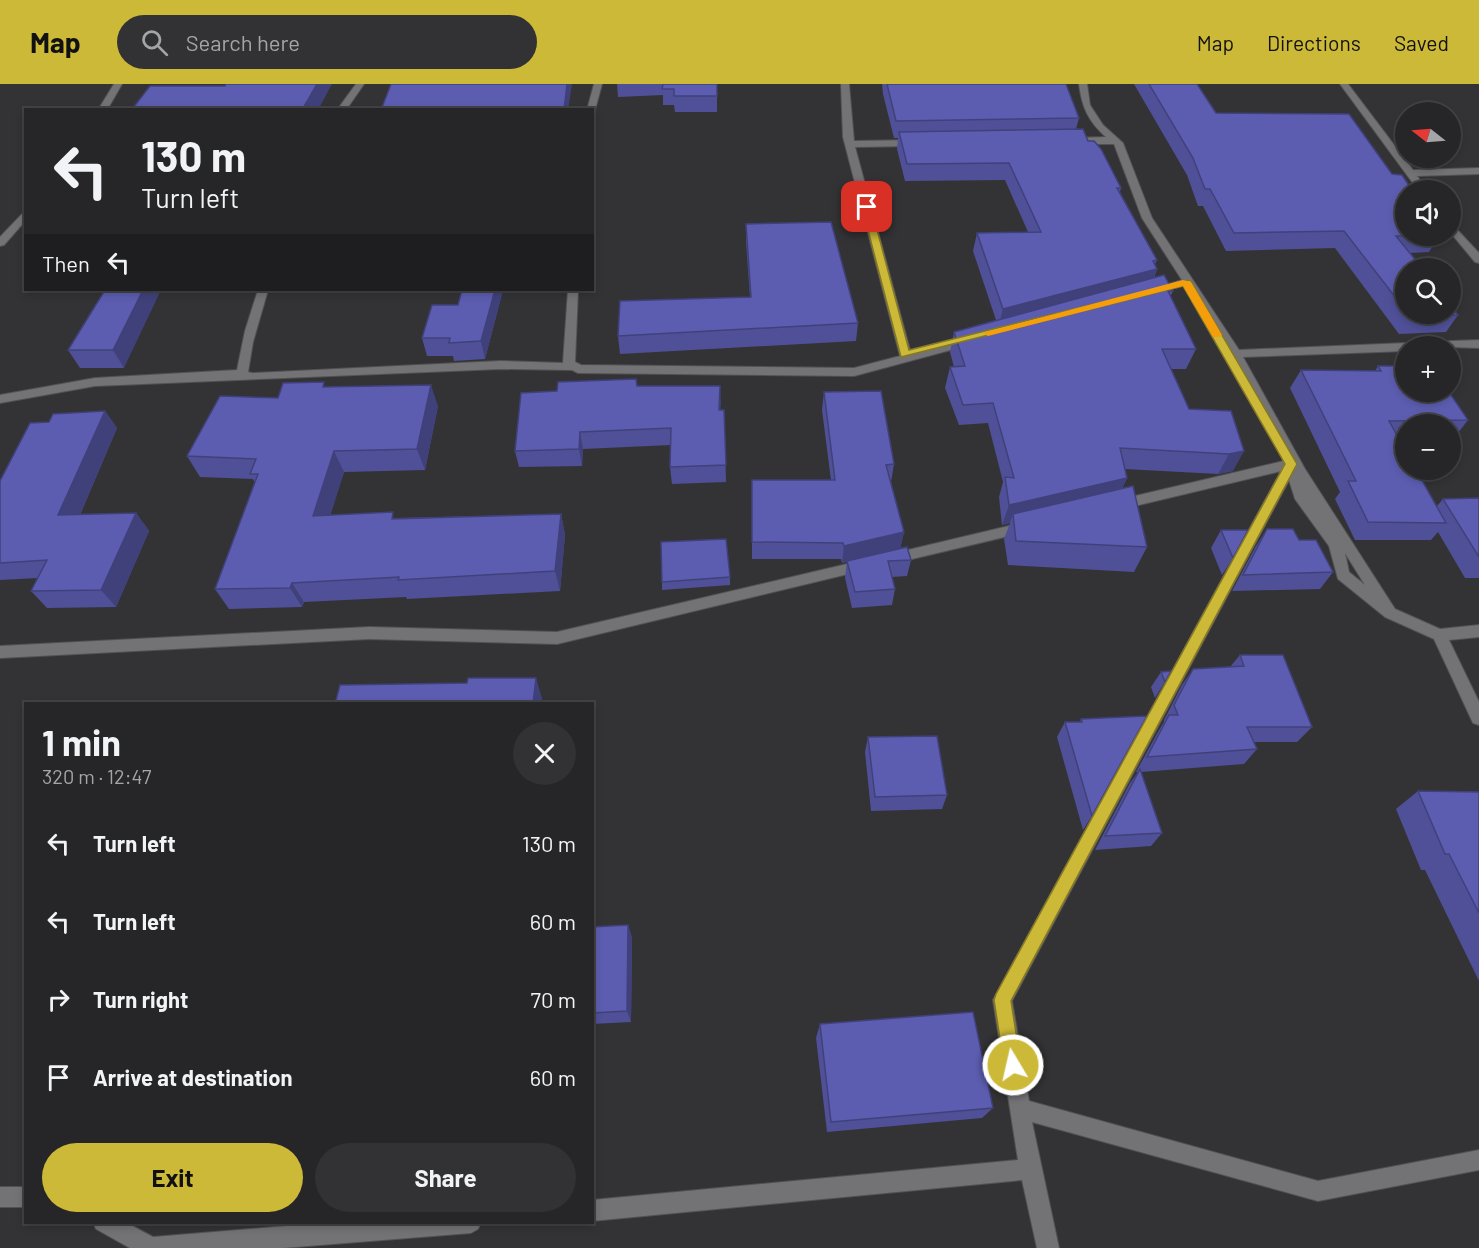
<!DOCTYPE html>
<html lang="en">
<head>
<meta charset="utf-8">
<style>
	body { margin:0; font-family:Barlow,sans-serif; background:#323234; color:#f1f3f6; height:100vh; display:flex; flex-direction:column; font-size:22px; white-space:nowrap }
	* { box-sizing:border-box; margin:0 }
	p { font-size:20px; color:#a4a5a8 }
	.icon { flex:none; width:33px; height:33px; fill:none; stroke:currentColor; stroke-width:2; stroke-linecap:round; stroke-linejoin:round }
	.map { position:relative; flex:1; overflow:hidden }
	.details { position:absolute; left:24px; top:618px; width:570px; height:522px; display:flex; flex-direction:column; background:#262628; border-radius:0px; box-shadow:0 3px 9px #0003,0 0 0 2px #424345 }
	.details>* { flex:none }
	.top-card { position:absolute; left:24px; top:24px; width:570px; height:183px; border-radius:0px; box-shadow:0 3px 9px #0003,0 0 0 2px #424345; background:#262628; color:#f1f3f6; overflow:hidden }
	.needle { width:39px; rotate:287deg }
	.buttons { position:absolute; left:1395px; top:18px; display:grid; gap:12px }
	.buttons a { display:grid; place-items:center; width:66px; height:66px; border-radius:50%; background:#262628; box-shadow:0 3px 9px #0003,0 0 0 2px #424345; font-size:30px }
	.pin { position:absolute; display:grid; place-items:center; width:51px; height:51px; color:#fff; margin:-26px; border-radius:12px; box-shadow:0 3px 9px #0006 }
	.me { position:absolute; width:66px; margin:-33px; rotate:351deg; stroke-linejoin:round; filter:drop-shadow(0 0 4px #0008) }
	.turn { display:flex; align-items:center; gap:21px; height:126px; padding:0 18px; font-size:27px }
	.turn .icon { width:78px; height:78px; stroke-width:2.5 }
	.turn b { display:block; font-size:42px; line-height:51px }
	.then { display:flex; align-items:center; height:57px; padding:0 18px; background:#0003; gap:12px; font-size:22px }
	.round { display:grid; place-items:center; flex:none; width:63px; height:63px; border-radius:32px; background:#323234 }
	.summary { display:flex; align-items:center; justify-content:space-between; height:102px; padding:0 18px }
	h1 { font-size:36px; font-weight:700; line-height:45px }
	.primary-button { display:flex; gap:12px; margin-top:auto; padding:12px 18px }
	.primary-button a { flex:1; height:69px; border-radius:36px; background:#cdb938; color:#111; font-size:24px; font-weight:700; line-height:69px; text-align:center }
	.primary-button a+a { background:#323234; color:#f1f3f6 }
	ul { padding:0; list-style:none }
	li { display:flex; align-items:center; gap:18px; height:78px; padding:0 18px }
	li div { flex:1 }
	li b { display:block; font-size:22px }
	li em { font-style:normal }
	header { display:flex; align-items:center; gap:36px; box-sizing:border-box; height:84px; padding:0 30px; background:#cdb938; color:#111 }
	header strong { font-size:28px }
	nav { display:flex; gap:33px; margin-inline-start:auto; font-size:21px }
	.search { width:420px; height:54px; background:#323234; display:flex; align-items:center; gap:15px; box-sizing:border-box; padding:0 21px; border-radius:33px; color:#a4a5a8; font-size:22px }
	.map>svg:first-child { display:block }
</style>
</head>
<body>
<header>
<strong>Map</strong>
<div class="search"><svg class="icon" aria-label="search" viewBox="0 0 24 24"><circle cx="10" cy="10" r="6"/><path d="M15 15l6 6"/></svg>Search here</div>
<nav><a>Map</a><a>Directions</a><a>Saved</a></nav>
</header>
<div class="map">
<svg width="1479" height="1164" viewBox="0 0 1479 1164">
	<rect width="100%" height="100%" fill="#333335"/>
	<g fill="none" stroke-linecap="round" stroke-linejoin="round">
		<g stroke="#525254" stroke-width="2">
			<path id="street" d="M114,0H122L107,26H98Z
				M356,0H364L346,26H337Z
				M594,0H602L595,26L592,28V26H587Z
				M841,0H849L854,57L916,56L921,59L916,62L855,63L910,266H921L969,253L975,257L973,260L854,292L578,289L572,286L500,285L95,302L0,319V311L95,294L237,286L245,247L258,206H268L253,258L248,288L252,289L500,277L563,279L568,206H578L575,278L581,281L854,284L900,272L843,53Z
				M1079,0H1087L1090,21L1103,41L1123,59L1152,134L1239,266L1406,259L1411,262H1406V267L1243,273L1305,385L1395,525L1440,545L1479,541V553L1449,556L1479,618V641L1473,639L1434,555L1385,533L1338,495L1329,462L1295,415L1289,396L1012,917L1029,1017L1318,1097L1479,1066V1086L1318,1117L1032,1038L1059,1164H1037L1022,1096L592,1137V1116L1018,1076L993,916L1281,387L1118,426L1111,421L1118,416L1288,376L1219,252L1186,201L1151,210L1146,207L1182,196L1142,134L1114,60H1069L1064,57L1069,54L1106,53C1088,37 1082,23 1079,0ZM1345,469L1365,501L1349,488Z
				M1340,0H1348L1413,86L1479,84V90L1417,92L1428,106H1418Z
				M26,126V136L4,161L0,162V153Z
				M1450,138L1479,169V179L1475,178L1450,148Z
				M1479,256V264L1418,262L1424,258Z
				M1025,438L1032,443L1030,447L891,480L884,475L891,470Z
				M864,476L869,477L871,481L869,485L557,560L369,555L0,574V562L369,543L557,548Z
				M0,1103H26V1123H0Z
				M93,1138H125L153,1153L335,1138H481L478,1145L471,1149L283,1164H130L96,1145Z"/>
		</g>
		<use href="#street" fill="#737376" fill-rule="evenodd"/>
	</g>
	<path fill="#4f5097" d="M617,0H717V28H675L674,21H663V11L618,13Z
		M882,0H1066L1079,34L1076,45L1088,57L1121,104L1120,108L1157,176L1155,180L1157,185L1154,194L1173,207L1170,213L1196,265L1186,285H1171L1189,325L1231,327L1233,387L1218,390L1125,385L1127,394L1122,405L1147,463L1134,488L1008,481L1004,455L1010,439L1002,441L999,413L1003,398L988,339L959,341L945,304L950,283H954L950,268L954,248L996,236L973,167L977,149L1028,148L1005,96L905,97L897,65L898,54H894L883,10Z
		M1134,0H1197L1216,29L1406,152H1439L1429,168L1409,169L1406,184V230H1450L1458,231L1446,248L1399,250L1335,164L1226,167L1203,122H1198L1187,91Z
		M746,140L858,239L856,257L620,270L618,252L750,213L746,158Z
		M105,206L124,284H80L68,266Z
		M503,206L485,275L454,277L453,272H427L422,254L458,221Z
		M1378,282L1468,336L1454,354H1450V340H1406V354L1399,355L1437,422L1443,415L1479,414V494H1465L1438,448L1431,456H1355L1335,415L1340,408L1290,304L1301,286L1375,287Z
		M636,295L637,302H720V326H724L726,398L672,400L670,383L671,361L583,365L582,382L519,383L515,367L557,307Z
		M327,303L438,322L425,386L344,388L330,431L396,434L561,430L565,451L560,507L407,515L406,513L304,518L302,523L229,525L215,505L255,399L253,395L200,393L187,372Z
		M824,308L894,380L891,398L904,448L900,465L842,479L841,475H752V396H831L822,326Z
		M105,327L117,344L80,431L136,429L149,447L116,523L47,524L31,507L38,494L0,496V397L49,338Z
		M1267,445L1299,456L1333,488L1320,505L1232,507L1256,462Z
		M1221,446L1233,474L1222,491L1211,464Z
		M911,476L907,492L892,493L895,505L892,521L852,524L845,494L847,477Z
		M730,493V501L662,506V498Z
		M1240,571L1312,643L1297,658H1254L1257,665L1244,680L1141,688L1162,749L1151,762L1095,766L1130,699L1138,688H1136L1159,646L1164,638V636L1182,601L1193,585L1230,583Z
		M1161,588L1165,598L1155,614L1151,603Z
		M1081,635L1092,732L1083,746L1057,653L1065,638H1080Z
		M868,653L947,711L942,725L871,727L865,668Z
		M1418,707L1479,708V897L1425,786H1421L1396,725Z
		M628,841L632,854L631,938L592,940V843Z
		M820,940L993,1024L982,1034L827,1048L816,954Z"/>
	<path fill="#40417b" d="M317,0H332L318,26H302Z
		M567,0H572L568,26H564Z
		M1157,185L1150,202L998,243L1003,225Z
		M143,206H161L124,284L113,266Z
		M495,206H503L485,275L481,257Z
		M431,301L438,322L425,386L417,365Z
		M720,302L721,319L719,343V326Z
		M105,327L117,344L72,449L58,431Z
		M580,348L583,365L582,382L579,365Z
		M334,367L344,388L324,452L313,432Z
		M1244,367L1233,387L1218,390L1229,370Z
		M1127,394L1118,414L1013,430L1010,439L1002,441L1009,421Z
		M136,429L149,447L116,523L101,506Z
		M561,430L565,451L560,507L555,487Z
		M904,448L900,465L842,479L844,462Z
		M292,499L304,518L302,523L290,504Z
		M536,594L542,614V620H533Z
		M628,841L632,854L631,938L627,927Z"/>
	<path fill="#5c5db0" stroke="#40417b" stroke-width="1.5" d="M226,0H317L302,26H129V24H133L150,2H225Z
		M391,0H567L564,26H381Z
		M663,0H717V12H674V5H662Z
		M887,0H1066L1079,34L896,37Z
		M1149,0H1197L1216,29L1349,30L1392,90L1402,91L1412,106H1406V152H1413H1396L1422,184H1406V227L1344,147L1234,149L1210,105H1205L1193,74Z
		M1083,45L1088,57H1094L1101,65L1121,104H1117L1157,176L1153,177L1157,185L1003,225L977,149L1041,148L1009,79L907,80L899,48Z
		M831,138L858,239L618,252L620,217L751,213L746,140Z
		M1164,191L1173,207H1168L1196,265H1162L1189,325L1231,327L1244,367L1229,370L1120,364L1127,394L1009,421L1005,393L1014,394L993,319L963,321L950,283L965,282L954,248Z
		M105,206H143L113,266H68Z
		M462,206H495L481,257L449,259L450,254H422L432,221H458Z
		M1450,221L1458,231L1410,232L1408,230H1450Z
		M1378,282H1406V308H1449L1468,336L1389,337L1406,367V386H1416L1446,439L1368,438L1348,397H1356L1301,286L1381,287Z
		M636,295L637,302H720L719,326H724L726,381L670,383L671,344L580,348L579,365L515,367L521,309L557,307L558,298Z
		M324,298L323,303L431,301L417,365L334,367L313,432L393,428L392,435L561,430L555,487L398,496L399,493L292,499L290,504L215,505L258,390H250L256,375L187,372L220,312L278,314L283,299Z
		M881,307L894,380L886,381L904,448L844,462L843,459L752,458V396H835L824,308Z
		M105,327L58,431L136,429L101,506L31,507L47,476L0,479V397L30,339L49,338L53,330Z
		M1133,402L1147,463L1016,457L1013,430Z
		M1479,414V473L1443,415Z
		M1267,445H1293L1299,456H1316L1333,488L1243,491Z
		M1221,446H1248L1233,474Z
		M726,455L730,493L662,498L661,458Z
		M907,463L911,476L888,477L895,505L855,508L847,477Z
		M1240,571H1283L1312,643H1247L1257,665L1147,673L1169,631H1178L1174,621L1193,585L1244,582Z
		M1171,587L1165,598L1161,588Z
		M468,594H536L533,620H335L340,601L467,599Z
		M1147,632L1092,732L1065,638H1082L1081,635Z
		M937,652L947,711L875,713L868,653Z
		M1140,685L1162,749L1105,752Z
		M1418,707L1479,708V829L1449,770H1445Z
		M628,841L627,927L592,929V843Z
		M973,928L993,1024L831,1038L820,940Z"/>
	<path fill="#cdb938" stroke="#857824" stroke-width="1.5" d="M867,120L871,123L909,266L1190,196L1297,380L1011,917L1021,981L1019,988L1013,990L1006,988L1004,981L994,916L996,910L1285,380L1183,202L901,273L862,123Z"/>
	<path fill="#f59e0b" d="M1183,196L1191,198L1222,251L1220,253H1213L1183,202L988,252L983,249Z"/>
</svg>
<div class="buttons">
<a><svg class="needle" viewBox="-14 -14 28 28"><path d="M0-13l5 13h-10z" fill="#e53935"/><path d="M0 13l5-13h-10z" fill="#a4a5a8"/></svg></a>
<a><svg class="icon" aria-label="sound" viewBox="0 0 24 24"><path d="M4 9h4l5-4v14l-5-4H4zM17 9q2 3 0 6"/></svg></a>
<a><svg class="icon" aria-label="search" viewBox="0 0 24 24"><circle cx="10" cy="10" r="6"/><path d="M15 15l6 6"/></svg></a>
<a>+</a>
<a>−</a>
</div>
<div class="pin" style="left:867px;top:123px;background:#d93025"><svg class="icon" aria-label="arrive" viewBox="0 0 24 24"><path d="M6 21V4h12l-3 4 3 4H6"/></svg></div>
<svg class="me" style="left:1013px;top:981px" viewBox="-20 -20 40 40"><circle r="17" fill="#cdb938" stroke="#fff" stroke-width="3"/><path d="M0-11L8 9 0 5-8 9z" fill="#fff"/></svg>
<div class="top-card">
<div class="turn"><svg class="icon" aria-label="left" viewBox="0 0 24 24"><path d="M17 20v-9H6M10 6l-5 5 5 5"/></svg><div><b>130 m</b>Turn left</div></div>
<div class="then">Then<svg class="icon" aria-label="left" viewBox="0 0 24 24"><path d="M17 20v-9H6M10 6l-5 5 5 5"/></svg></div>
</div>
<section class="details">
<div class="summary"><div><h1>1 min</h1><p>320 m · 12:47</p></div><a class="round"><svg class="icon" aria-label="close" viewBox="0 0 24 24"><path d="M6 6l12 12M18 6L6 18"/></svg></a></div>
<ul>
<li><svg class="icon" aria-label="left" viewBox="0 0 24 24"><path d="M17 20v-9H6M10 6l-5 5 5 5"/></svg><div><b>Turn left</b></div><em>130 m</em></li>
<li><svg class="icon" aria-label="left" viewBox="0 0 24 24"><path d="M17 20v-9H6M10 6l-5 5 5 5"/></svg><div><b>Turn left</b></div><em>60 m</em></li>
<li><svg class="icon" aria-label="right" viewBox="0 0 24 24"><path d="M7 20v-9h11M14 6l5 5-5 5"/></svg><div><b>Turn right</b></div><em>70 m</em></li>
<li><svg class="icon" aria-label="arrive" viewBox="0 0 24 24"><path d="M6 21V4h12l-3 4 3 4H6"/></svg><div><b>Arrive at destination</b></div><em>60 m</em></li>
</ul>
<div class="primary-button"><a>Exit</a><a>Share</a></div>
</section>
</div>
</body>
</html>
